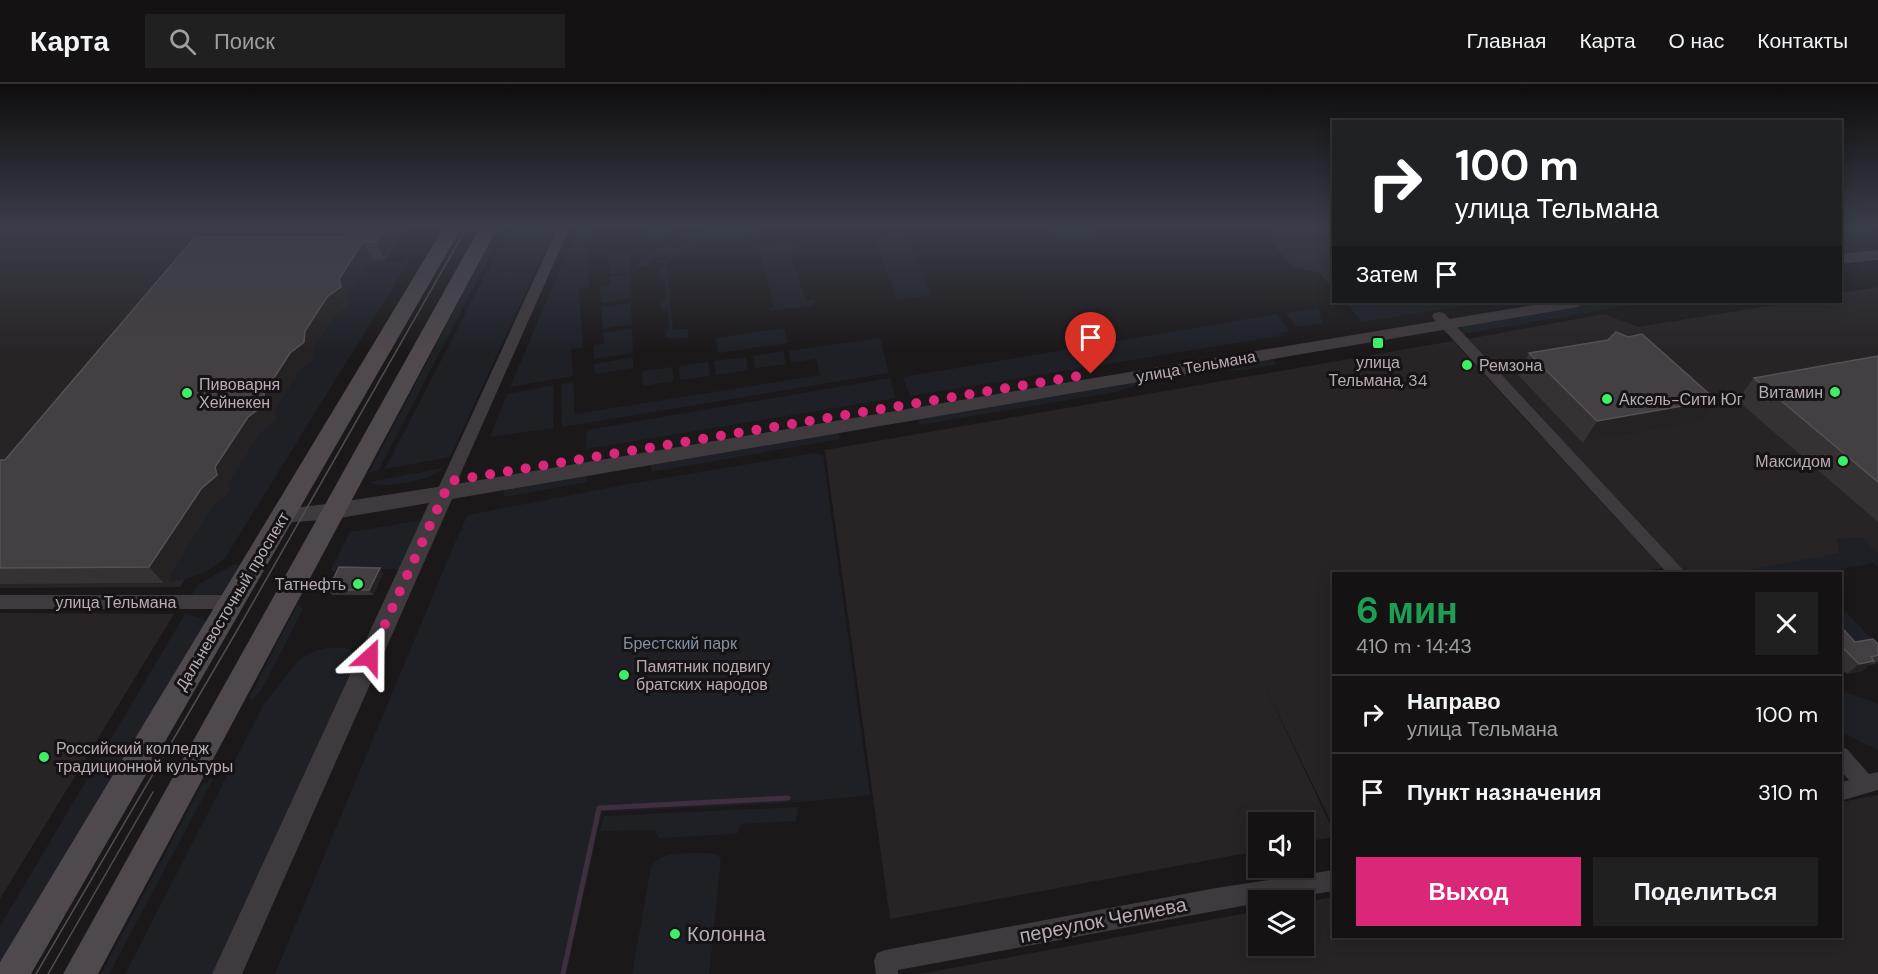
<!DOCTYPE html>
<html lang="ru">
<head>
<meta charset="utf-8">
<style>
	body { margin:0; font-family:"DM Sans",sans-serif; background:#212021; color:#f1f3f6; height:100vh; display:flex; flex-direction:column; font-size:22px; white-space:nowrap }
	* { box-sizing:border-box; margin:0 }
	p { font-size:20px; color:#9d9ea0 }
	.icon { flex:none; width:33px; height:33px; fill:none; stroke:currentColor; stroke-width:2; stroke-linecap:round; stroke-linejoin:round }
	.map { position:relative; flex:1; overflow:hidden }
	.side { position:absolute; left:1332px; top:488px; width:510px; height:366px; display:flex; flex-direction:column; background:#141213; border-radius:0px; box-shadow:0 3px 15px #0003,0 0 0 2px #333233 }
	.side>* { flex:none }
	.top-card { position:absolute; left:1332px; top:36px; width:510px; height:183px; border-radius:0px; box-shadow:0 3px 15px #0003,0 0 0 2px #333233; background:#202124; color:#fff; overflow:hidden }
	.fabs { position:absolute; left:1248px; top:728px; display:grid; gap:12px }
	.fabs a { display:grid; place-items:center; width:66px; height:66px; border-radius:0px; background:#141213; box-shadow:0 3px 15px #0003,0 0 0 2px #333233; font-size:30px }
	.pin { position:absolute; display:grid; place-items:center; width:51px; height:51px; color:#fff; margin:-62px -26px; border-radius:50% 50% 50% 0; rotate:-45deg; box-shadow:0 0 6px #0007 }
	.pin .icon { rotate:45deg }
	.me { position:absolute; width:66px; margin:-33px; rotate:24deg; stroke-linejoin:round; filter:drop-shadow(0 0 4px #0008) }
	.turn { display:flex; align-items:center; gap:21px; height:126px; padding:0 24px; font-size:27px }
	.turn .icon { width:78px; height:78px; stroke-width:2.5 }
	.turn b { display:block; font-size:42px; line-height:51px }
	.then { display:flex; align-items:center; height:57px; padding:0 24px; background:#0003; gap:12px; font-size:22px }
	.round { display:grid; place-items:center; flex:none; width:63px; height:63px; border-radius:0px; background:#212021 }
	.summary { display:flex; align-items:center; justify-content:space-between; height:102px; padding:0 24px }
	h1 { font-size:36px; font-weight:700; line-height:45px; color:#1e9e55 }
	.action { display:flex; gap:12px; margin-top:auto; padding:12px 24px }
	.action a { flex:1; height:69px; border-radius:0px; background:#db2777; color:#fff; font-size:24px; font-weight:700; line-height:69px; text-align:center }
	.action a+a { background:#212021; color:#f1f3f6 }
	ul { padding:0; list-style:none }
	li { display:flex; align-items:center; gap:18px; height:78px; padding:0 24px; border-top:2px solid #333233 }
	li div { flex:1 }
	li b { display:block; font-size:22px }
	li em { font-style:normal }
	header { display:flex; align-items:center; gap:36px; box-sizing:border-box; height:84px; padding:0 30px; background:#141213; border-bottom:2px solid #333233 }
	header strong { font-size:28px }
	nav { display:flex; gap:33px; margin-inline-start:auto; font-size:21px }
	.search { width:420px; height:54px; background:#212021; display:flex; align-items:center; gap:15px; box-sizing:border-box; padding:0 21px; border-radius:0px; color:#9d9ea0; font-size:22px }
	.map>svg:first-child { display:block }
</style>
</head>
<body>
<header>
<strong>Карта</strong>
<div class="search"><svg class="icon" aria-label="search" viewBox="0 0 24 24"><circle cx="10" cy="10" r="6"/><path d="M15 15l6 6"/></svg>Поиск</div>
<nav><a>Главная</a><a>Карта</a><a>О нас</a><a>Контакты</a></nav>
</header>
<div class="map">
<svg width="1878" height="890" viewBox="0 0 1878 890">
	<rect width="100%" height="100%" fill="#1b1819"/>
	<path fill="#282426" d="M0,143H407L180,503L0,504Z
		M1268,143H1333V204L1318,188L1297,184L1288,178L1265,150L1273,149Z
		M1878,203V470L1790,489H1683L1468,255L1604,230L1638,243L1792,218H1840L1841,209Z
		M1453,257L1662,484L1636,489H1334L1333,550L1328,542L1334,552L1333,742L1258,588L1333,746V753L1304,758V738H1258V767L890,835L825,366Z
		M0,529L174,530L0,815Z
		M1878,711V890H920L1258,827V861H1304V818L1333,813L1334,852H1840L1841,718Z"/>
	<path fill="#1e2026" d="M498,143H505L378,387L369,388Z
		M510,143H556L450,373L385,385Z
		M578,143H595L596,154L586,156L589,204L579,205L583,263L571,265L573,292L510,303Z
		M671,143H679L638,173V166L649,164V151L638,152L639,148Z
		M685,143H770L757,155L749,156L746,150L743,152L744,157L701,161L703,157L701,156L697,162C687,163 681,168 673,170C663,174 654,173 647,182L637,183V178L662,161L678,164L688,157L676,151L682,146L700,149V147Z
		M1045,143H1099L1100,146C1092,166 1051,163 1045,143Z
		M1841,143H1864L1878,153L1859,154L1861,157L1841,159Z
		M906,149L931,211L897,216L874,153Z
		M777,157L796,158L798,163L789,165L806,217L814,216L815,219L810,223L768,226L774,223L760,168L752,169L750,163L765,158L767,162L778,161Z
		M630,166V187L610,190L608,169Z
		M675,172L674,175L666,176L673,245H688V253L674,255L666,253L665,248L669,244L668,228L661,226L660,217L667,213L664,196L659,193V188L665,182L664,179L656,178L664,173Z
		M405,174H411L225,474C209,489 191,495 169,498L172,493L168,492L213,421L229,408L224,405L259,349L275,337L269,334L300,285L314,275L308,272L336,229L349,220L344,217L368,178L403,177Z
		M631,190V215L601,219L600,203L611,201L610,193Z
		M1358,218H1487L1362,238L1346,219Z
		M1602,218H1649L1463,250L1460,244L1462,242Z
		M631,219L632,240L603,245L601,223Z
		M1319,224L1322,239L1297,243L1285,229Z
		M1277,230L1290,247L1279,249L1280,252L910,312L903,293Z
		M632,244L633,269L594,275L593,261L604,259L603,249Z
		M784,244L788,259L718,269L715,254Z
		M880,254L889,289L562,343L561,300L573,298L575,330L820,291L816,275L791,279L789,267Z
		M783,267L786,280L755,284L753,272Z
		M633,273V284L595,290L594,280Z
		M746,273L748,286L716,291L714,277Z
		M1272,274L1277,280L1245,286L1217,287L1149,298L1115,308L920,341L918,334Z
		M708,278L710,292L680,296L679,282Z
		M672,283L674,297L643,302L642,287Z
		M890,294L896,314L586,365L587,346Z
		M554,301L553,344L490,353L507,310Z
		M838,348L840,355L651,388V380Z
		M815,369L823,371L870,711L800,718L602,728L566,890H275L459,449L464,445L462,442L468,431L623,401Z
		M443,384C435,396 380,406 369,398Z
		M587,390V398L504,413V404Z
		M422,436L399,485L330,487L350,448Z
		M1861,453L1878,469V484L1873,479L1823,489H1732L1839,469L1837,455Z
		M233,481H243L226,509L218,511L191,512L199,500Z
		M297,521L303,525L262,605L252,616L249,614Z
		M1840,522L1875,558L1848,556L1841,548Z
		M185,530L201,534L206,538L0,886V842Z
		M325,564H348L355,570L356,577L212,890H125L264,620L298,577L310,569Z
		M1840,606L1878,620V666L1841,648Z
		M214,693L109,890H101L201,702Z
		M798,723L796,737L741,740L737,750L658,754L655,746L600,747L604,732Z
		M706,769L716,770L721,775L709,890H632L651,783C662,766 688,770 706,769Z"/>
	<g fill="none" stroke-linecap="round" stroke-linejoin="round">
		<path stroke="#3e2f3e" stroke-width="5" d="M563,890L599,724L788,714"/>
		<path fill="#3f3a3d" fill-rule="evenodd" d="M558,143H570L452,409L450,413H438L436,409Z
			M1439,228L1444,229L1686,489H1667L1434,235L1432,232L1434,229Z
			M0,511H231L237,513L240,518L237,523L231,525H0Z
			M1840,662L1847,665L1869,690L1878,688V706L1840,717V699L1849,696L1840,686Z
			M1334,786V807L1276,816H1258V819L898,886V890H876L874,877L877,869L885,866L1216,804Z"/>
		<path fill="#3f3a3d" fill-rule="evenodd" d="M1878,166V176L1840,180V170Z
			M1551,218H1586L1578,223L452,415L242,890H212L429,419L334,435L283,439L276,436L273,431L276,426L334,419L444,402Z"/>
		<path fill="#4f484d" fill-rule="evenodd" d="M444,143H462L31,890H0V878Z
			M480,143H498L98,890H63Z"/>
		<path stroke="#544d52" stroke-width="1.5" d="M36,890L235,550L467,143
			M48,890L153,708"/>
	</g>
	<path fill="#363234" d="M352,143H404L384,175L371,174L347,211L349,220L336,229L314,264V275L300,285L274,326L275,337L259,349L227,400L229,408L213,421L164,499L0,500V376H5L345,153Z
		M1628,253L1700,338L1583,359L1518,291L1529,269Z
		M1878,272V438L1737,316L1754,294Z
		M383,489L373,511H332L328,506Z
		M1840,545L1855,558L1878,560V578L1875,580L1869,581L1862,587L1847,590L1840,584Z"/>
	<path fill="#252223" d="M386,143H404L384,175L376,158Z
		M363,158L371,174L347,211L349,220L336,229L314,264V275L300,285L274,326L275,337L259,349L227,400L229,408L213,421L164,499L149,483Z
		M1716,316L1700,338L1583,359L1597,337Z
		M380,484L383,489L373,511L369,506Z
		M1874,577L1862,587L1847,590L1859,580Z"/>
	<path fill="#443f42" stroke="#575054" stroke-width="1.5" d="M352,143H386L376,158H363L339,195L341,203L327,213L305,247L304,258L290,269L264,309V321L248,333L215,383L217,391L201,405L149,483L0,484V376H5L195,153H345Z
		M1616,248L1628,253L1642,250L1716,316L1597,337L1529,269L1608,256Z
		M1878,272V398L1754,294Z
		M339,483L380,484L369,506H328Z
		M1840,545H1843L1855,558L1873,555L1878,560V571L1871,573L1874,577L1859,580L1840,561Z"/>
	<linearGradient id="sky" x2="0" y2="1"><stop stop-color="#0f0d0e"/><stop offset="0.53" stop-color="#393d49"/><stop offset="1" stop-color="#393d49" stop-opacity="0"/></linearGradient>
	<rect width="1878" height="268" fill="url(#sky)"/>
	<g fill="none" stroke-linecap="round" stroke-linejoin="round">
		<path stroke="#db2777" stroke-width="10" stroke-dasharray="0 18" d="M370,573L450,397L1091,290"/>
	</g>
	<g fill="#3eed68" stroke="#161314" stroke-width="2">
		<rect x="1372" y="253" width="12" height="12" rx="3"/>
		<circle cx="1467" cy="281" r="6"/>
		<circle cx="1835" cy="308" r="6"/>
		<circle cx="187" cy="309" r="6"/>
		<circle cx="1607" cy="315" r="6"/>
		<circle cx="1843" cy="377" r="6"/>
		<circle cx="358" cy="500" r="6"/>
		<circle cx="624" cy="591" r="6"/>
		<circle cx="44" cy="673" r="6"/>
		<circle cx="675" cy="850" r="6"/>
	</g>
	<g text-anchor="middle" stroke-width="6" stroke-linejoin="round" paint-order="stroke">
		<g font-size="16" fill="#baabb6" stroke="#161314" text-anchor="start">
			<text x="1378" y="284" text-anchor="middle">улица<tspan x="1378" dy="18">Тельмана, 34</tspan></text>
			<text x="1479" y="287">Ремзона</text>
			<text x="199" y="306">Пивоварня<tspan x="199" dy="18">Хейнекен</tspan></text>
			<text x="1823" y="314" text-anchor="end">Витамин</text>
			<text x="1619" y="321">Аксель-Сити Юг</text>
			<text x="1831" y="383" text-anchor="end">Максидом</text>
			<text x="346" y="506" text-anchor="end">Татнефть</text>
			<text x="636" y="588">Памятник подвигу<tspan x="636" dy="18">братских народов</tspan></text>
			<text x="56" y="670">Российский колледж<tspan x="56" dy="18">традиционной культуры</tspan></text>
		</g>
		<g font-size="16" fill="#baabb6" stroke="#161314">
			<text transform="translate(1196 282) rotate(-10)" y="6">улица Тельмана</text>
			<text transform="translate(232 517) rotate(-59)" y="6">Дальневосточный проспект</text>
			<text x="116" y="524">улица Тельмана</text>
		</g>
		<g font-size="16" fill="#838fa4" stroke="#161314">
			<text x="680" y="565">Брестский парк</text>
		</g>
		<g font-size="20" fill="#baabb6" stroke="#161314">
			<text transform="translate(1103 836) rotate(-11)" y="7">переулок Челиева</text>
		</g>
		<g font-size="20" fill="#baabb6" stroke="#161314" text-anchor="start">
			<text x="687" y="857">Колонна</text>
		</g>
	</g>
</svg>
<div class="fabs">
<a><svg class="icon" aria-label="sound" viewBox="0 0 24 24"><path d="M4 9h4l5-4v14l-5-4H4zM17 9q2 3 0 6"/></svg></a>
<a><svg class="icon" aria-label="layers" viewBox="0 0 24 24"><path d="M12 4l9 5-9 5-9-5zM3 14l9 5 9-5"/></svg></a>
</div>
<div class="pin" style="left:1091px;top:290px;background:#d93025"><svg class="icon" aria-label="arrive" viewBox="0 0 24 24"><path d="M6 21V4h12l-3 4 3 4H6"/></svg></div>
<svg class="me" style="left:370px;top:573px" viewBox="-20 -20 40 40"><path d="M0-17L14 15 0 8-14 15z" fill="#db2777" stroke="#fff" stroke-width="4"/></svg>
<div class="top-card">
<div class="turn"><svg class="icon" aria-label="right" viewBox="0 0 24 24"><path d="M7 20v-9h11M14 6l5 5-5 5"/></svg><div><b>100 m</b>улица Тельмана</div></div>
<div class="then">Затем<svg class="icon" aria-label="arrive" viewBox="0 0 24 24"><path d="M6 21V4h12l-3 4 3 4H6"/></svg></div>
</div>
<section class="side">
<div class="summary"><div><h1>6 мин</h1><p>410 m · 14:43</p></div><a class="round"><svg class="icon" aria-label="close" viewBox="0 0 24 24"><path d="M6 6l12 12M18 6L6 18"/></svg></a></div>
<ul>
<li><svg class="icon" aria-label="right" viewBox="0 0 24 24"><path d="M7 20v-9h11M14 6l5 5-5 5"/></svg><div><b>Направо</b><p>улица Тельмана</p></div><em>100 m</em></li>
<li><svg class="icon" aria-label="arrive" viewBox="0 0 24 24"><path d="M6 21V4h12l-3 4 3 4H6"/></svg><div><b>Пункт назначения</b></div><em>310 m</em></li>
</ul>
<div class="action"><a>Выход</a><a>Поделиться</a></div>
</section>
</div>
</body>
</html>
